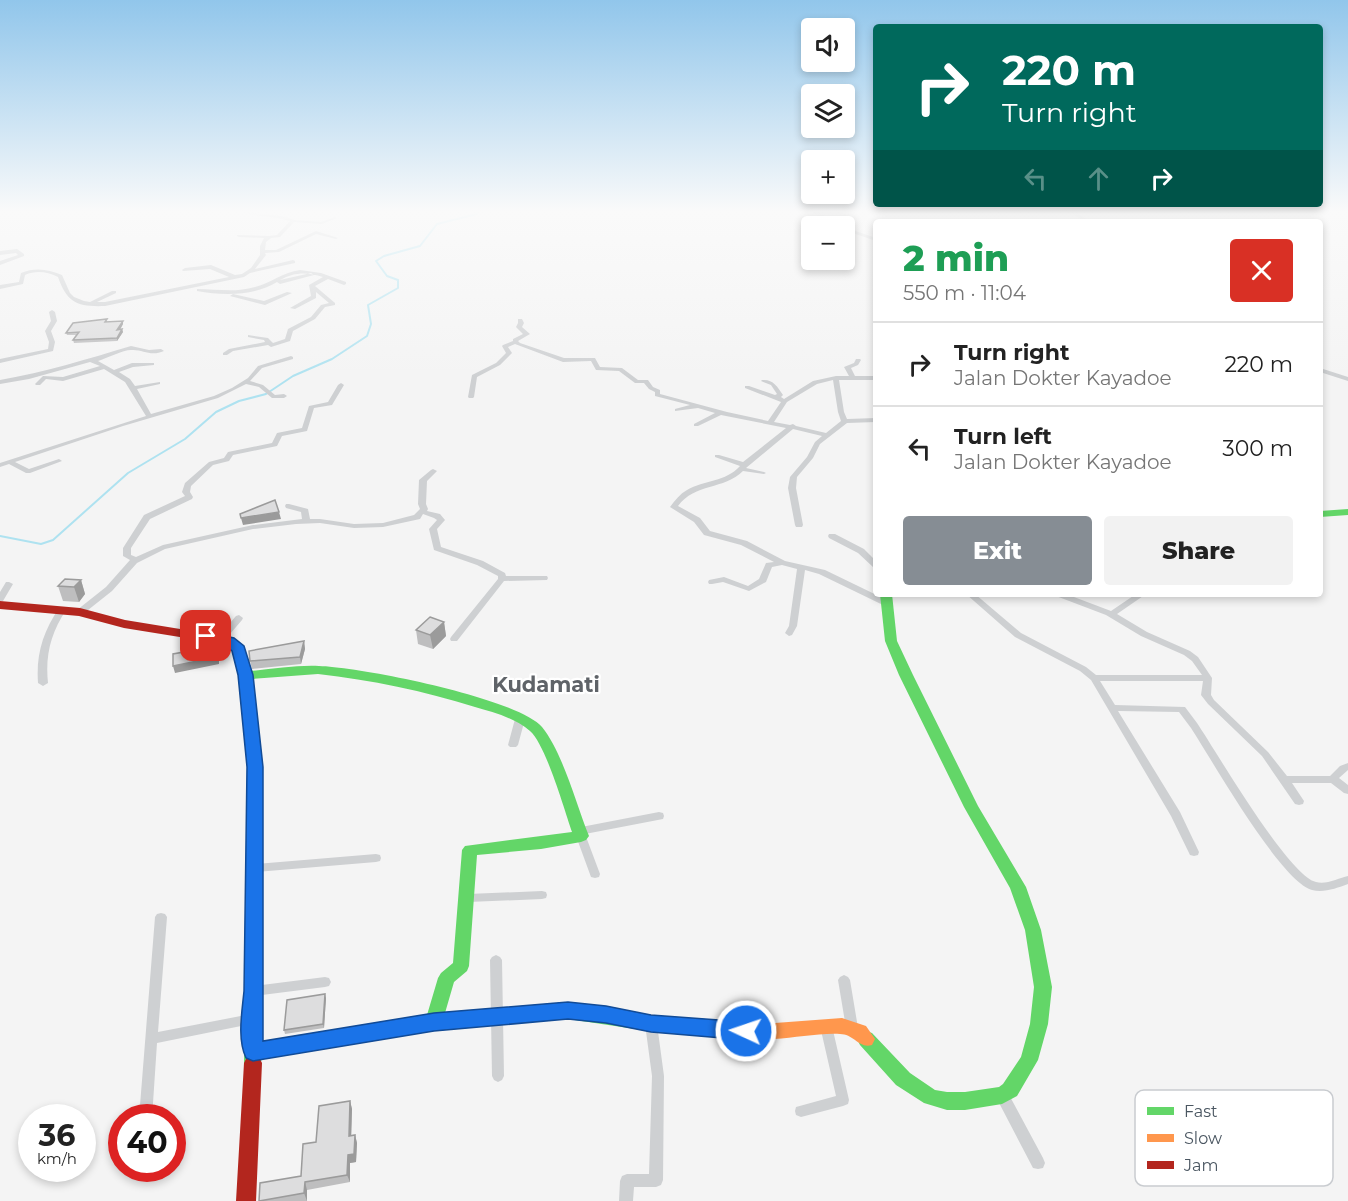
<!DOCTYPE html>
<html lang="en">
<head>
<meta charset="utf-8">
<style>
	body { margin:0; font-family:Montserrat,sans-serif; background:#f2f2f2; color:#222; height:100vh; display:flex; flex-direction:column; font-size:22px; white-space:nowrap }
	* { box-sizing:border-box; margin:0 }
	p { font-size:20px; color:#767676 }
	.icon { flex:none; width:33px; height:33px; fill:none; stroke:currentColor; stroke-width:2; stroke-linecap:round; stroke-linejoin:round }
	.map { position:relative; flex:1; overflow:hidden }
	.drawer { position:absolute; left:873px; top:219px; width:450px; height:378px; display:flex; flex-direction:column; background:#fff; border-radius:6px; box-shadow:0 3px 9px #0003 }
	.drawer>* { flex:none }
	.hud { position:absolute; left:873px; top:24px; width:450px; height:183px; border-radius:6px; box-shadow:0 3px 9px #0003; background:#00695c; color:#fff; overflow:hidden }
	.fabs { position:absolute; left:801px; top:18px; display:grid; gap:12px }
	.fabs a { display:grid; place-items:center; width:54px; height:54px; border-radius:6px; background:#fff; box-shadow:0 3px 9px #0003; font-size:30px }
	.speed { position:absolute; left:18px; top:1104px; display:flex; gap:12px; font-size:30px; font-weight:700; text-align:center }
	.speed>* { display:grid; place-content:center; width:78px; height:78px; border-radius:50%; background:#fff; box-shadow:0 3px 9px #0003; line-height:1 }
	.speed small { font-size:15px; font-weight:400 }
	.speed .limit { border:9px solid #d22; background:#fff; color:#111 }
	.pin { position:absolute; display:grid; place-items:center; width:51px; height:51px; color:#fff; margin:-26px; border-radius:12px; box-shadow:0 3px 9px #0006 }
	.me { position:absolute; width:66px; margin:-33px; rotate:273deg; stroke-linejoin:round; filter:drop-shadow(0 0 4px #0008) }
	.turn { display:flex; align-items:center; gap:21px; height:126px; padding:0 30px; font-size:27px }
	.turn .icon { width:78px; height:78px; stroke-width:2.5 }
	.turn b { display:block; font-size:42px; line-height:51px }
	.lanes { display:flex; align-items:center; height:57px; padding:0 30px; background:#0003; justify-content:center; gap:30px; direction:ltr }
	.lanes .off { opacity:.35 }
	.round { display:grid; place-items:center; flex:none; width:63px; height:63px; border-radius:6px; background:#f2f2f2 }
	.headline { display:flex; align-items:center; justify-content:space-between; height:102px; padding:0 30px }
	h1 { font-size:36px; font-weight:800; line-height:45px; color:#1e9e55 }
	.primary-button { display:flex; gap:12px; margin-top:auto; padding:12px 30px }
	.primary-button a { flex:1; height:69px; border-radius:6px; background:#868d94; color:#fff; font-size:24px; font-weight:800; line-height:69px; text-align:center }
	.primary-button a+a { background:#f2f2f2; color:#222 }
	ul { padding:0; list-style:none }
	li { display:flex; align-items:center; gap:18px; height:84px; padding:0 30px; border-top:2px solid #e0e0e0 }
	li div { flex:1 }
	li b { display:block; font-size:22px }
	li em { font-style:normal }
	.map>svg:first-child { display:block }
</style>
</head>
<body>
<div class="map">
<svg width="1348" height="1201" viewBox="0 0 1348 1201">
	<rect width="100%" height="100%" fill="#f4f4f4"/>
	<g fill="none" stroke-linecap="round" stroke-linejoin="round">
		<path stroke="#aee2f0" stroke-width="2" d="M0,536L41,544L53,540L128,473L185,439L216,412L239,401L266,394L293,376L332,359L367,336L371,324L368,305L398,288V280L387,276L376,261L384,256L420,246L437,224L477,214L478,210"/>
		<path fill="#ced0d2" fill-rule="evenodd" d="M240,210H247L257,214L282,216L294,220L321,222L335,217L337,218L322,224L294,222L280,237L271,238L266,242L265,250H276L316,231L338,238L336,239L316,234L279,252L265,253L266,255L255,269L293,260L295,261V263L250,273L244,277L105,306C78,307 67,303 58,277C47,272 37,270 25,275L23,284L0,289V285L19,282L21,273C35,267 48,269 62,275L70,293L74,297L84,301L90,302L112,291H116V293L97,302H105L229,277L210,269L183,271L182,270L185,268L211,265L235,275L242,274L251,268L260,255V246L264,238L239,237L237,236V235L269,236L277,235L290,221C273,215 256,218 240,210Z
			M807,210H813L844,226H839Z
			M1066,210H1072L1091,222H1086Z
			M951,219L953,220V221L945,222Z
			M844,227L876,238V241L844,230Z
			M17,249L24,254V256L0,265V261L18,255L16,253L0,255V251Z
			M300,270L321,273L346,282V284L344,285L328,279L315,286L335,303V305L325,307L315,319L293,331L290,341L271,347L268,345L233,351L227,355H223V353L229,349L265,342L264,340L248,337V335L268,338L273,343L285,339L288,329L311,317L321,305L329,303L316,292V298L295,309L290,308L311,296L309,285L323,277C307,272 295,272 280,280L311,273L314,275L280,284L277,282C254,296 224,296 197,291V289C217,289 235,293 255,287C271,283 283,272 300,270Z
			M287,292L292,293L265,305L230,296L233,294L264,301Z
			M52,310L55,312L57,321L51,331L55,342L53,351L0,363V359L48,349L49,342L45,331L51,321L49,312Z
			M518,319H522L524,323L522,327L530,334L518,341L520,343L564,358H595L600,367L622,368L638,380H648L653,387L660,390V394L727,412L768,421L781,402L745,388V386H749L775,395L777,394L771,385L761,381L762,380C773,379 777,386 783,395L781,397L784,399L813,381L836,376H849L844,367L854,363L856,359H860L861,360L858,365L851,368L855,376H876V380H839L844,412L847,419L876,418V422L847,423L820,444L813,458L797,477L796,488L803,525L802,527H796L795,525L788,488L790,477L807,457L815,442L822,436L793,429L746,468L764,472L766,473L764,474L743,471C724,490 695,483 678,506L700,518L710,531L747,541L785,561L825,570L889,601L890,603L889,605H883L819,574L805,570L797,626L792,635L789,636L785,633L789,626L797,569L782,565L772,567L766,582L749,591L723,582L712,584H709L708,582L709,580L724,577L748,586L759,579L766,563L774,562L741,545L704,535L694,522L670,507C675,500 680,494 687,490C704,480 726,482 740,466L715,457V455H719L743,462L786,428L721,415L698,426H694V424L715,413L698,408L675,411V409L690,405L655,396V392L649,389L644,383H635L619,371L596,370L591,361L563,362L515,344L508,347L512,353L500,365L477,377L474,397L473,398H469L468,397L472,375L496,363L506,353L502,346L503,345L513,341V339L523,334L516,327L518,323ZM833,380L838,412L841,421L826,433L796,426L793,424L790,425L774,422L787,402L817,384Z
			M131,346L149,350L161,349L164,351C150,357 143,349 131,350C123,350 107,358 98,361L114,370L132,363H154V365L133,367L119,372L130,379L135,386L160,382V384L137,389L151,414L214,396L232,388L248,378L258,366L291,356L293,357V359L262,368L250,381L263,385L275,395L284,394L287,396L284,398H272L259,387L246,384L218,398L123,426L15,462L29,469L59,459L62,461L30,473H26L9,464L0,467V463L146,416L125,382L104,369L63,381L46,379L40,385H36L35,384L43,376L63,377L100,366L90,362L29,379L0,384V380C45,372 88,359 131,346Z
			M1320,368L1348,377V381L1320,372Z
			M341,383L344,385L332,405L314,408L307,431L282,436L277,446L233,455L229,461L213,465L191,486L190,492L193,497L192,499L150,519L131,548V555L136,557L163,545L253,525L302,519L301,512L286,508L285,506L286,504H289L308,509L310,519H320L354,524L383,523L414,515L420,509L418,504L419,480L431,470L433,469L437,471L427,481L426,504L428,509L427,511L440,514L445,520L437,529L441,547L483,561L505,573L506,576H547L548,578L547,580L504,581L457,641H451L450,639L451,637L498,579V576L477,565L434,550L429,529L437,520L434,518L423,514L420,519L383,527L354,528L320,523L296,524L253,529L165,549L137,563L112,591L83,614H77L76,612L77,610L106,587L130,560L123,556V548L144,515L185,496L182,492L185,483L209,462L224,458L228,452L272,443L277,433L302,428L309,406L328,402L338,385Z
			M829,534H835L864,549L876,561V567H873L858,553L829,538L828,536Z
			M6,582H9L13,584L3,601H0V592Z
			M966,594H975L1021,633L1086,667L1096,675H1202L1192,661L1184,655L1141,636L1106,615L1056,596L1055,594H1066L1111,611L1136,594H1146L1117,614L1147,632L1190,651L1198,657L1212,678L1211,695L1214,700L1268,752L1287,776H1330L1340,766L1348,763V770L1339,778L1348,785V794L1344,793L1331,783H1292L1304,801L1303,804L1299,805L1295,804L1262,756L1208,704L1201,695L1203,681H1100L1115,705L1185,707L1197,723C1216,751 1289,877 1316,882C1326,885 1339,878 1348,876V884C1337,888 1324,893 1312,890C1280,881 1212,760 1191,728L1179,712L1118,711L1180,812L1199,852L1198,855L1194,856L1190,855L1171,816L1091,680L1080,671L1015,637Z
			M62,607L66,610C51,633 45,655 48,683L43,686L38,683C36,654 43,632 59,608Z
			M239,615L243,618L242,620L224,641H218L217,639L218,637L236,616Z
			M520,716L523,717L525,719L518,745L516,747H510L508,745L515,719L517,717Z
			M659,812L663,813L664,816L663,819L585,834L600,874L599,877L595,878L591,877L576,836L577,834L575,831L576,828Z
			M376,854L380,855L381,858L380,861L376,862L256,872L252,871L251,868L252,865L256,864Z
			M542,891L546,892L547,895L546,898L542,899L468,902L464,901L462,898L464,895L468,894Z
			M161,913L165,914L167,917L158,1032L251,1014L255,1015L257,1019L255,1023L251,1024L157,1043L152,1118H139L155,917L157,914Z
			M496,955L500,957L502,960L504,1076L502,1080L498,1082L494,1080L492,1076L490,960L492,957Z
			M844,975L848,977L850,980L858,1028L856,1032L852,1033L848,1032L846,1028L838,980L840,977Z
			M325,977L329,978L331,982L329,986L325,987L254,996L250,995L248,991L250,987L254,986Z
			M651,1019L655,1020L657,1024L664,1076L663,1180L661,1185L656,1187H634L633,1201H619L620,1181L622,1176L627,1174H649L652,1076L645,1024L647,1020Z
			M826,1021L830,1022L832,1026L849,1100L848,1104L843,1106L801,1117L796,1115L795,1111L796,1107L836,1096L820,1026L822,1022Z
			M1002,1089L1007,1091L1043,1158L1045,1163L1043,1168L1038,1169L1033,1168L997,1099L996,1095L997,1091Z"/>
		<path fill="#63d668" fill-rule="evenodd" d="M1348,509V515L1320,517V511Z
			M880,594H892L897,641L913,675L978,806L1026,887L1041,930L1052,987L1048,1024L1038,1060L1017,1096L1002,1104L965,1110H947L924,1103L896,1085L860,1045L857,1039L860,1033L866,1031L872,1033L910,1073L935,1090L947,1092H965L999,1087L1003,1084L1021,1057L1030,1024L1034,987L1025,930L1010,888L964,807L899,675L885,641Z
			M223,636C243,642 248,650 250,671C273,669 296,665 319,666C360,667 517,698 542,727C563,753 576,804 589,836L586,840L581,842L541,849L477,855L469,966L467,971L454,982L445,1013L568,1003L635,1013L641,1016L644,1021L641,1026L635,1029L568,1019L434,1030L262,1058L259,1069L253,1071L247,1069L244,1063L248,767L236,657L229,647L219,643L217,640ZM318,674C371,680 424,691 475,707C493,712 515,718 530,731C546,745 564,809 572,832L465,846L462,850L453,963L441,973L438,978L427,1015L262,1042V767L251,679Z"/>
		<path fill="#ff974d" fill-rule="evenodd" d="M635,1013L729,1023H775L842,1018L866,1026L875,1039L872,1045C859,1049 854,1034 840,1034C818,1033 796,1038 774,1039C728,1040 681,1034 635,1029L629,1026L626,1021L629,1016Z"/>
		<path fill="#b3261e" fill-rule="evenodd" d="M0,601L80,608L125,620L223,636L229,640L223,644L124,628L79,616L0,609Z
			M253,1055L259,1057L262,1063L256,1201H236L244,1063L247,1057Z"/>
	</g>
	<path fill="#bebebf" d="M123,321V324L120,330L122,329L123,332L117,341L74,343L73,340L76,335H67L66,333L108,322Z
		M81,580L85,594L79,602L63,601L58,586Z
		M444,622L446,636L433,649L418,644L416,630Z
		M304,641L305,649L301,664L252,669L250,661Z
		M326,998L324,1028L285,1034L284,1030Z
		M350,1101L352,1109L351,1135H355L357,1143L356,1162L350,1163V1182L307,1190V1201H259L301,1176L316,1142Z"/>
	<path fill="#9b9b9b" d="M123,321V324L118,333L117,330Z
		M122,329L123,332L117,341V338Z
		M279,512L281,519L243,525L241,518Z
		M81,580L85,594L79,602L74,587Z
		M444,622L446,636L433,649L430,635Z
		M304,641L305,649L301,664L300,657Z
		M217,646L219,653V664L175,673L173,666Z
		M325,994L326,998L324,1028L323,1024Z
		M350,1101L352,1109L351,1144L349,1136Z
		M355,1135L357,1143L356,1162L350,1163V1182L347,1175L348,1155Z
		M305,1182L307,1190V1201L304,1193Z"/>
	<path fill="#ddddde" stroke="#9b9b9b" stroke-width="1.5" d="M107,319L105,322L123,321L117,330L122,329L117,338L73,340L79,332L66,333L73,323Z
		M275,500L279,512L241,518L240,514Z
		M65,579L81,580L74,587L58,586Z
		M430,617L444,622L430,635L416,630Z
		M304,641L300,657L250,661L249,651Z
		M217,646V657L173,666V654Z
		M325,994L323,1024L284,1030L287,1000Z
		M350,1101L349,1136L355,1135L354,1154L348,1155L347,1175L305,1182L304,1193L259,1201L260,1183L301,1176L303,1144L316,1142L319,1106Z"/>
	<linearGradient id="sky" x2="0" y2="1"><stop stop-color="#91c6eb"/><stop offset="0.56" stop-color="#fafafa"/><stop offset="1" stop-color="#fafafa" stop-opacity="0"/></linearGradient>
	<rect width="1348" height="378" fill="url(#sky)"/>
	<path fill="#1a73e8" stroke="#114b97" stroke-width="1.5" d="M206,632L234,638L244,646L253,675L263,767V1041L434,1013L568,1002L606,1006L651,1015L746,1022L754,1025L757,1031L754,1037L746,1040L651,1032L606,1023L568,1019L434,1031L253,1061L246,1058C237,1039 242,1012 244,991L247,767L238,675L232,651L224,645L201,639L199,636L201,633Z"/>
	<g text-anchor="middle" stroke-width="4.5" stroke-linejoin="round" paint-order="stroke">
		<g font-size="21" font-weight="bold" fill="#5f6368" stroke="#fff">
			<text x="546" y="692">Kudamati</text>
		</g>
	</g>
	<rect x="1135" y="1090" width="198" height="96" rx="9" fill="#fff" stroke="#c9ccd0" stroke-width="1.5"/>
	<rect x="1147" y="1107" width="27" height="8" fill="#63d668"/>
	<rect x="1147" y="1134" width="27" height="8" fill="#ff974d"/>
	<rect x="1147" y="1161" width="27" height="8" fill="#b3261e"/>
	<g font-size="16" fill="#4a5661">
		<text x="1184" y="1117">Fast</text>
		<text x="1184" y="1144">Slow</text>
		<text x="1184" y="1171">Jam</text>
	</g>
</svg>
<div class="fabs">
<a><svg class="icon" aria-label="sound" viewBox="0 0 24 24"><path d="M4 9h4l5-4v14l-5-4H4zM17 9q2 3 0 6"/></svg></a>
<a><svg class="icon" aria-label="layers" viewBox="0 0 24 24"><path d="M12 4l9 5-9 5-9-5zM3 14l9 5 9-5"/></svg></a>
<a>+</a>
<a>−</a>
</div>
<div class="speed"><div>36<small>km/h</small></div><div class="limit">40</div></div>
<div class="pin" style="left:206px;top:636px;background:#d93025"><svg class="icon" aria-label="arrive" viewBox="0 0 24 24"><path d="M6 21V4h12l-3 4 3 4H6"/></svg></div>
<svg class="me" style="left:746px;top:1031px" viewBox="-20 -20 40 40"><circle r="17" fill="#1a73e8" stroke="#fff" stroke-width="3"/><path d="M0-11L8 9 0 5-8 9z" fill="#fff"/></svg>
<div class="hud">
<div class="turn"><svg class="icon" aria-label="right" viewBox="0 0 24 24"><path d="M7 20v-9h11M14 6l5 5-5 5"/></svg><div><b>220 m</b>Turn right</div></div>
<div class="lanes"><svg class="icon off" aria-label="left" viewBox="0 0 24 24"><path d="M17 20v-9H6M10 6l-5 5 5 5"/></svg><svg class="icon off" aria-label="ahead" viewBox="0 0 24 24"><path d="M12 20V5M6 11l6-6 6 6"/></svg><svg class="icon" aria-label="right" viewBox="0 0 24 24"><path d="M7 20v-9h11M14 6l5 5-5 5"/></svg></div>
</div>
<section class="drawer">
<div class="headline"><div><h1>2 min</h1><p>550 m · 11:04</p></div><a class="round" style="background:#d93025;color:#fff"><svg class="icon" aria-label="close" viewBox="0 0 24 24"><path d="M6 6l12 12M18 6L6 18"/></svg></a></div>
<ul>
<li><svg class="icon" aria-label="right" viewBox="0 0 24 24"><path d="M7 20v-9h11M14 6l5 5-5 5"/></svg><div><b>Turn right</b><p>Jalan Dokter Kayadoe</p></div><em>220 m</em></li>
<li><svg class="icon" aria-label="left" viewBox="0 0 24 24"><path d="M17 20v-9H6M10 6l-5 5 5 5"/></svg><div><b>Turn left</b><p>Jalan Dokter Kayadoe</p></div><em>300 m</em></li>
</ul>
<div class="primary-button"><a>Exit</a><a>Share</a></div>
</section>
</div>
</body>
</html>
